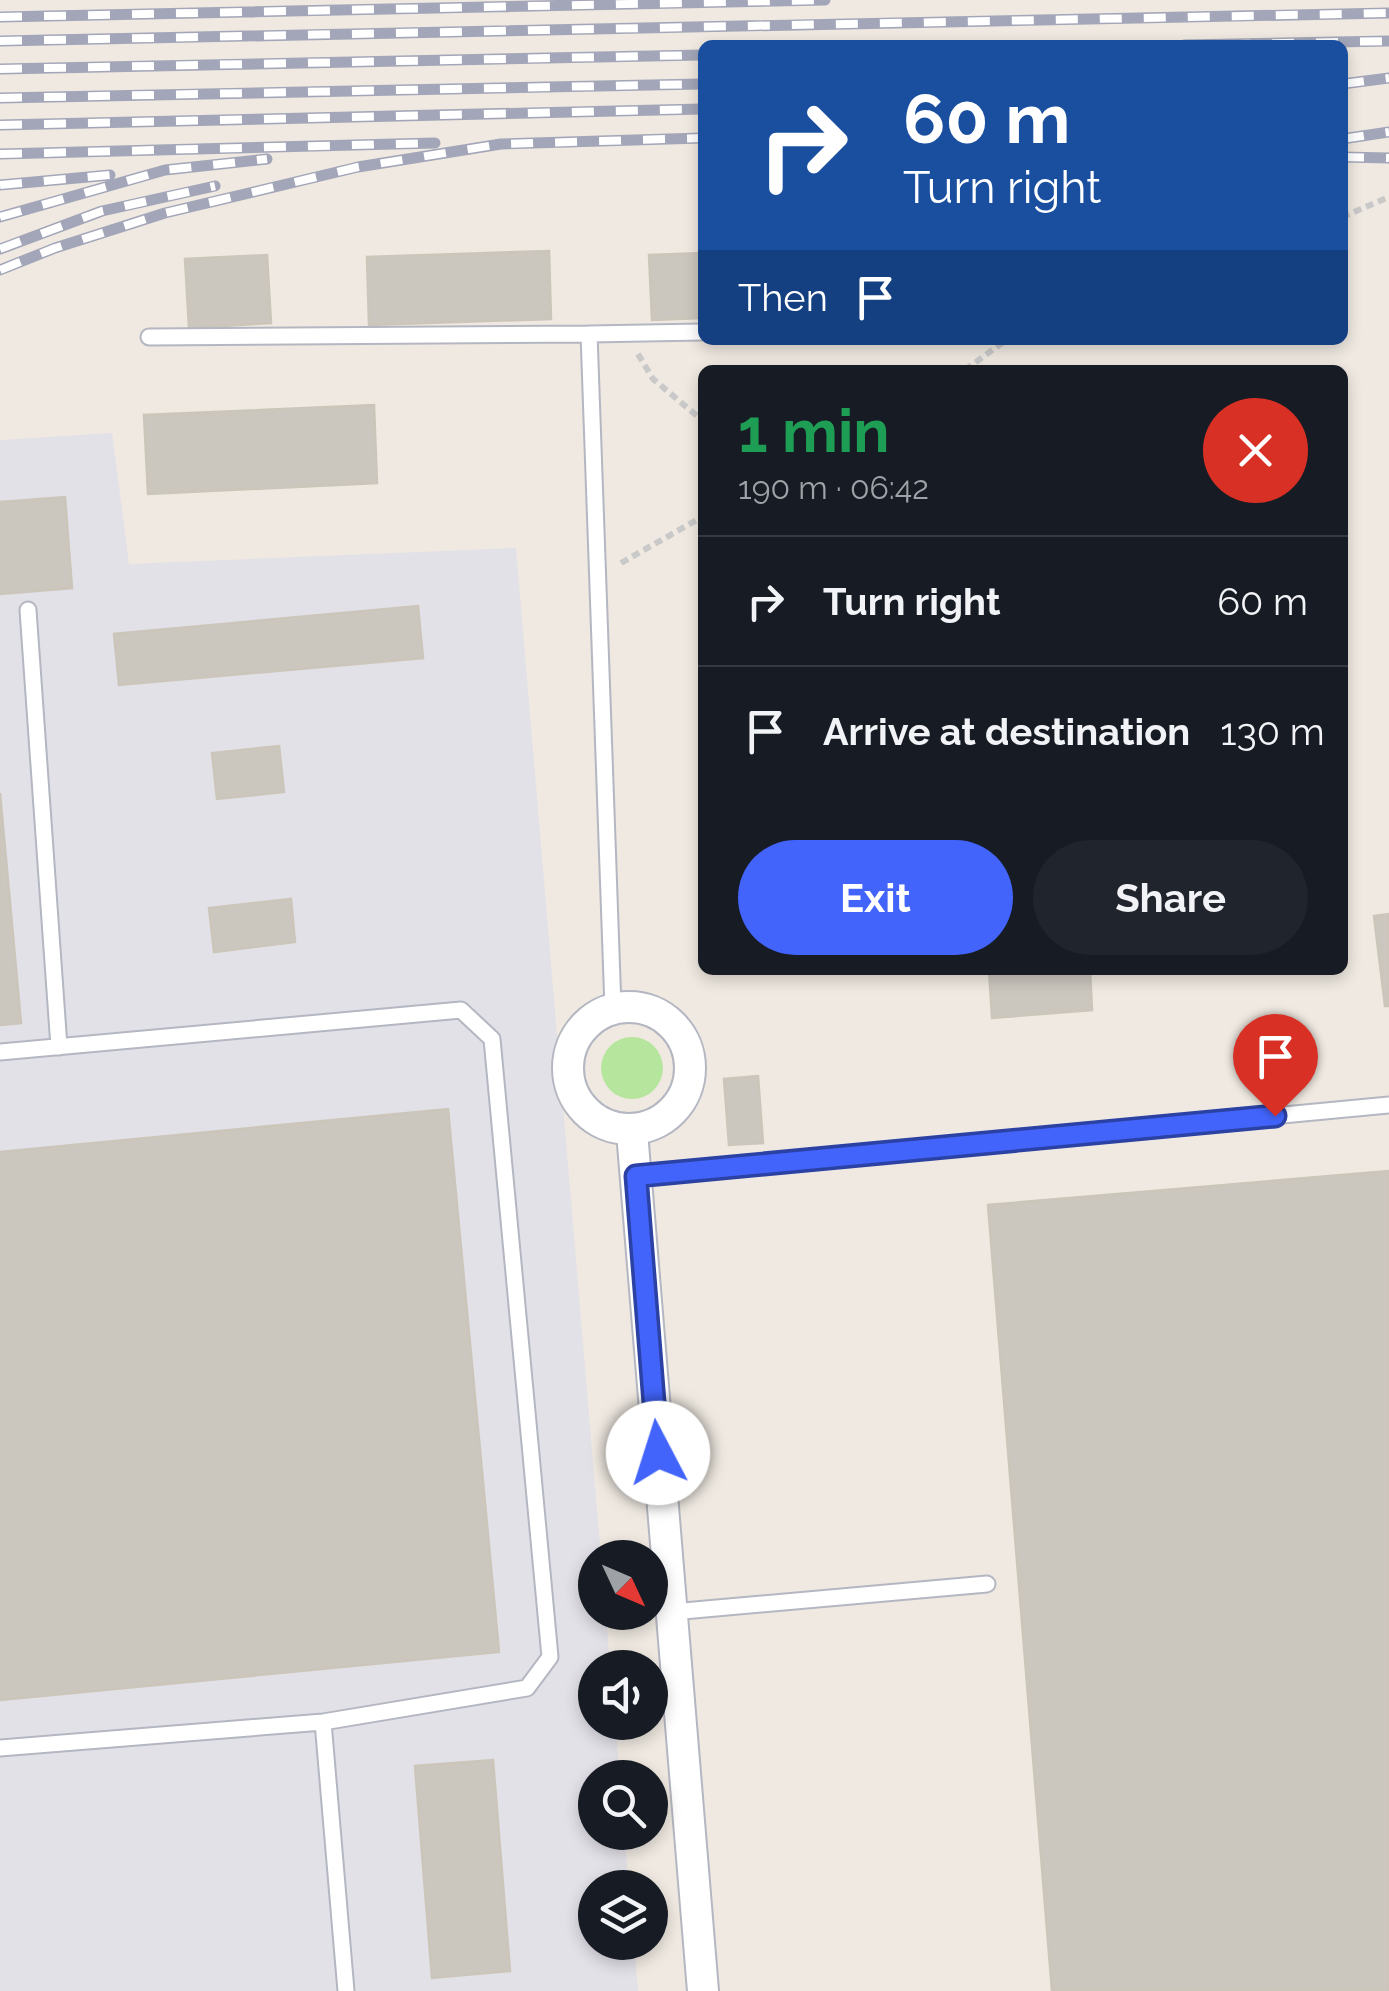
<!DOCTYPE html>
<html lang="en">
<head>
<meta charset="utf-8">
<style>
	body { margin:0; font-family:Raleway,sans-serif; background:#20242c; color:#f1f3f6; height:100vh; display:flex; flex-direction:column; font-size:38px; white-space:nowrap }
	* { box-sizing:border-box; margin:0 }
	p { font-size:32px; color:#9ea1a6 }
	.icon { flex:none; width:55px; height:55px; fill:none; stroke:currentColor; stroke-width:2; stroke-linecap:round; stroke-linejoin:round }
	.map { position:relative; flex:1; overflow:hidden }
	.panel { position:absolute; left:698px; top:365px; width:650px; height:610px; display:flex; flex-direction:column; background:#171b24; border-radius:15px; box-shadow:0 5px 15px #0003 }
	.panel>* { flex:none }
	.top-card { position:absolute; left:698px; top:40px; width:650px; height:305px; border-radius:15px; box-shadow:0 5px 15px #0003; background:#1a4fa0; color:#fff; overflow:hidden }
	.needle { width:65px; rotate:134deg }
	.fabs { position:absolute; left:578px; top:1540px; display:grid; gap:20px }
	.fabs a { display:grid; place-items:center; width:90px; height:90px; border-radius:50%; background:#171b24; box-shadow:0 5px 15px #0003; font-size:50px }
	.pin { position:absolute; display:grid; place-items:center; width:85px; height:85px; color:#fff; margin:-102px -42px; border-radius:50% 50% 50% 0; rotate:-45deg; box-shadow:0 0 10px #0007 }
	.pin .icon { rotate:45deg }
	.me { position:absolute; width:110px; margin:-55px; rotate:355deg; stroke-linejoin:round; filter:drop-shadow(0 0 8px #0008) }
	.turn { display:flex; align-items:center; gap:35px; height:210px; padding:0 40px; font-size:45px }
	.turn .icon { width:130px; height:130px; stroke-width:2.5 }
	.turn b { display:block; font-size:70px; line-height:85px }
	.then { display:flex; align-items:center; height:95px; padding:0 40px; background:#0003; gap:20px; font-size:38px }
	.round { display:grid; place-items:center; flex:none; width:105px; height:105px; border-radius:52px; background:#20242c }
	.head { display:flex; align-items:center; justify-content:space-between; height:170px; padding:0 40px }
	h1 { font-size:60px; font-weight:700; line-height:75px; color:#1e9e55 }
	.button { display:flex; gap:20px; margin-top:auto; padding:20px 40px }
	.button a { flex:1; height:115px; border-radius:60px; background:#4264fb; color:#fff; font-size:40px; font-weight:700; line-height:115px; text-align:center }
	.button a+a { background:#20242c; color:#f1f3f6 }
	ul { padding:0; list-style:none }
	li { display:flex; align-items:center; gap:30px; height:130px; padding:0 40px; border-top:2px solid #363941 }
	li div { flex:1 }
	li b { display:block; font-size:38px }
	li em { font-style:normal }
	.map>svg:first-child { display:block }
</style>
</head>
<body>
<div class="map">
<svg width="1389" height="1991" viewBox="0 0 1389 1991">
	<rect width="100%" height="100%" fill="#efe9e1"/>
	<path fill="#e3e1e8" d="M112,433L129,564L516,548L601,1557L595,1558V1612L606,1613L610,1667L595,1668V1722L615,1723L620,1777L595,1778V1832L624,1833L629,1887L595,1888V1942L634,1943L638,1991H0V440Z"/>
	<path fill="#b6e59e" d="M601 1068a31 31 0 1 1 62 0a31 31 0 1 1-62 0Z"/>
	<path fill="#cbc7bf" stroke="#cbc5ba" stroke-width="2.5" d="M549,251L551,319L369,325L367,257Z
		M702,253V318L652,320L649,255Z
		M267,255L271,323L189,328L185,259Z
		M374,405L377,483L148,494L144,415Z
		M65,497L72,588L0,594V502Z
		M418,606L423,658L119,685L114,634Z
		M279,746L284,792L217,799L212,753Z
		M0,793L21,1023L0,1025Z
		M291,899L295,942L214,952L209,908Z
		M1389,914V1006H1385L1374,916Z
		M989,970H1090L1092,1010L992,1018Z
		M758,1076L763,1143L729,1145L724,1079Z
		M448,1109L499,1652L0,1700V1152Z
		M1389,1171V1991H1052L988,1205Z
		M493,1760L510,1971L432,1978L415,1766Z"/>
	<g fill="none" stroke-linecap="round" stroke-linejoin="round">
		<g stroke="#b4b7c1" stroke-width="19">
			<path id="service" d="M149,337L589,334
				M28,610L59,1047
				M613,1008L589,334L702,332
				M0,1052L461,1010L492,1039L550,1657L527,1688L323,1722L0,1748
				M636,1176L1389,1105
				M672,1612L987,1584
				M323,1722L346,1991"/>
		</g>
		<g stroke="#b4b7c1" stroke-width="34">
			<path id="minor" d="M568 1068a61 61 0 1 1 122 0a61 61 0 1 1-122 0Z
				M632,1132L703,1991"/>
		</g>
		<path stroke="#c9c9c9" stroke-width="6" stroke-dasharray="8 5" stroke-linecap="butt" d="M1342,217L1389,197
			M638,354L653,379L702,420
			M965,370L1006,340
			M621,563L702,517"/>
		<use href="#service" stroke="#fff" stroke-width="15"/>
		<use href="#minor" stroke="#fff" stroke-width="30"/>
		<g stroke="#a3a6b8" stroke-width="11">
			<path id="rail" d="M0,17L825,0
				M0,41L1389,13
				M1184,45L1389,41
				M0,69L702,55
				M1342,84L1389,78
				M0,98L702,84
				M0,125L702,109
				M1342,139L1389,132
				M0,154L435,143
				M1342,157L1389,158
				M0,185L110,175
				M0,217L165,170L267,159
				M0,249L102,211L215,186
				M0,270L55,248L165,213L358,167L501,144L702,138"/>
		</g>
		<use href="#rail" stroke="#fff" stroke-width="8" stroke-dasharray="22" stroke-linecap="butt"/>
	</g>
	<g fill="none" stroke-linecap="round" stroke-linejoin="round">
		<g stroke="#2b41a3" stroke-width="25">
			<path id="route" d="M658,1453L636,1176L1275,1116"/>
		</g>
		<use href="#route" stroke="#4264fb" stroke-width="18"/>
	</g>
</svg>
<div class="fabs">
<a><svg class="needle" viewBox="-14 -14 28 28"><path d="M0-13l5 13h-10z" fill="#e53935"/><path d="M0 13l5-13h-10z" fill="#9ea1a6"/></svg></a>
<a><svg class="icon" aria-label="sound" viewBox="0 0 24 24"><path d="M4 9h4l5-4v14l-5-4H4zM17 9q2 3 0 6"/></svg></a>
<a><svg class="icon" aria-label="search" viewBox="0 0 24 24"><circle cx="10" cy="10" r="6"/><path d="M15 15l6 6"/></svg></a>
<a><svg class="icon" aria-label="layers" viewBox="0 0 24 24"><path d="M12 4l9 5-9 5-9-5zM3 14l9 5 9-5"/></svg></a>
</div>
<div class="pin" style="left:1275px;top:1116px;background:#d93025"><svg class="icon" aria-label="arrive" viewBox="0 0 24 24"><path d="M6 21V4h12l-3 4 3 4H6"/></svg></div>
<svg class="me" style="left:658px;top:1453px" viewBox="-20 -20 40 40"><circle r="19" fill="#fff"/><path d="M0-13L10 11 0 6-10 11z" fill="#4264fb"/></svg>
<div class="top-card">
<div class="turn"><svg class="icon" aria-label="right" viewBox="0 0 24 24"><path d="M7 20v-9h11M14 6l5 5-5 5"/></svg><div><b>60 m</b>Turn right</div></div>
<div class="then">Then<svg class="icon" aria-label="arrive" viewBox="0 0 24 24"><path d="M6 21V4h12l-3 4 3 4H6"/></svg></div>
</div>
<section class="panel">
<div class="head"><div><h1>1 min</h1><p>190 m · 06:42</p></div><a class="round" style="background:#d93025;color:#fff"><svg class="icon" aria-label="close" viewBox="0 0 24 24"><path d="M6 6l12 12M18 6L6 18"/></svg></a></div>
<ul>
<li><svg class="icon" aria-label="right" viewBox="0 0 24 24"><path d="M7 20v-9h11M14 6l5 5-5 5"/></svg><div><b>Turn right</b></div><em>60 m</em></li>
<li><svg class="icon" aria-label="arrive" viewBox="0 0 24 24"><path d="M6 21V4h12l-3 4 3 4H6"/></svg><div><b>Arrive at destination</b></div><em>130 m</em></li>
</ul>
<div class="button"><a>Exit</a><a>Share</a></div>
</section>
</div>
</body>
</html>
